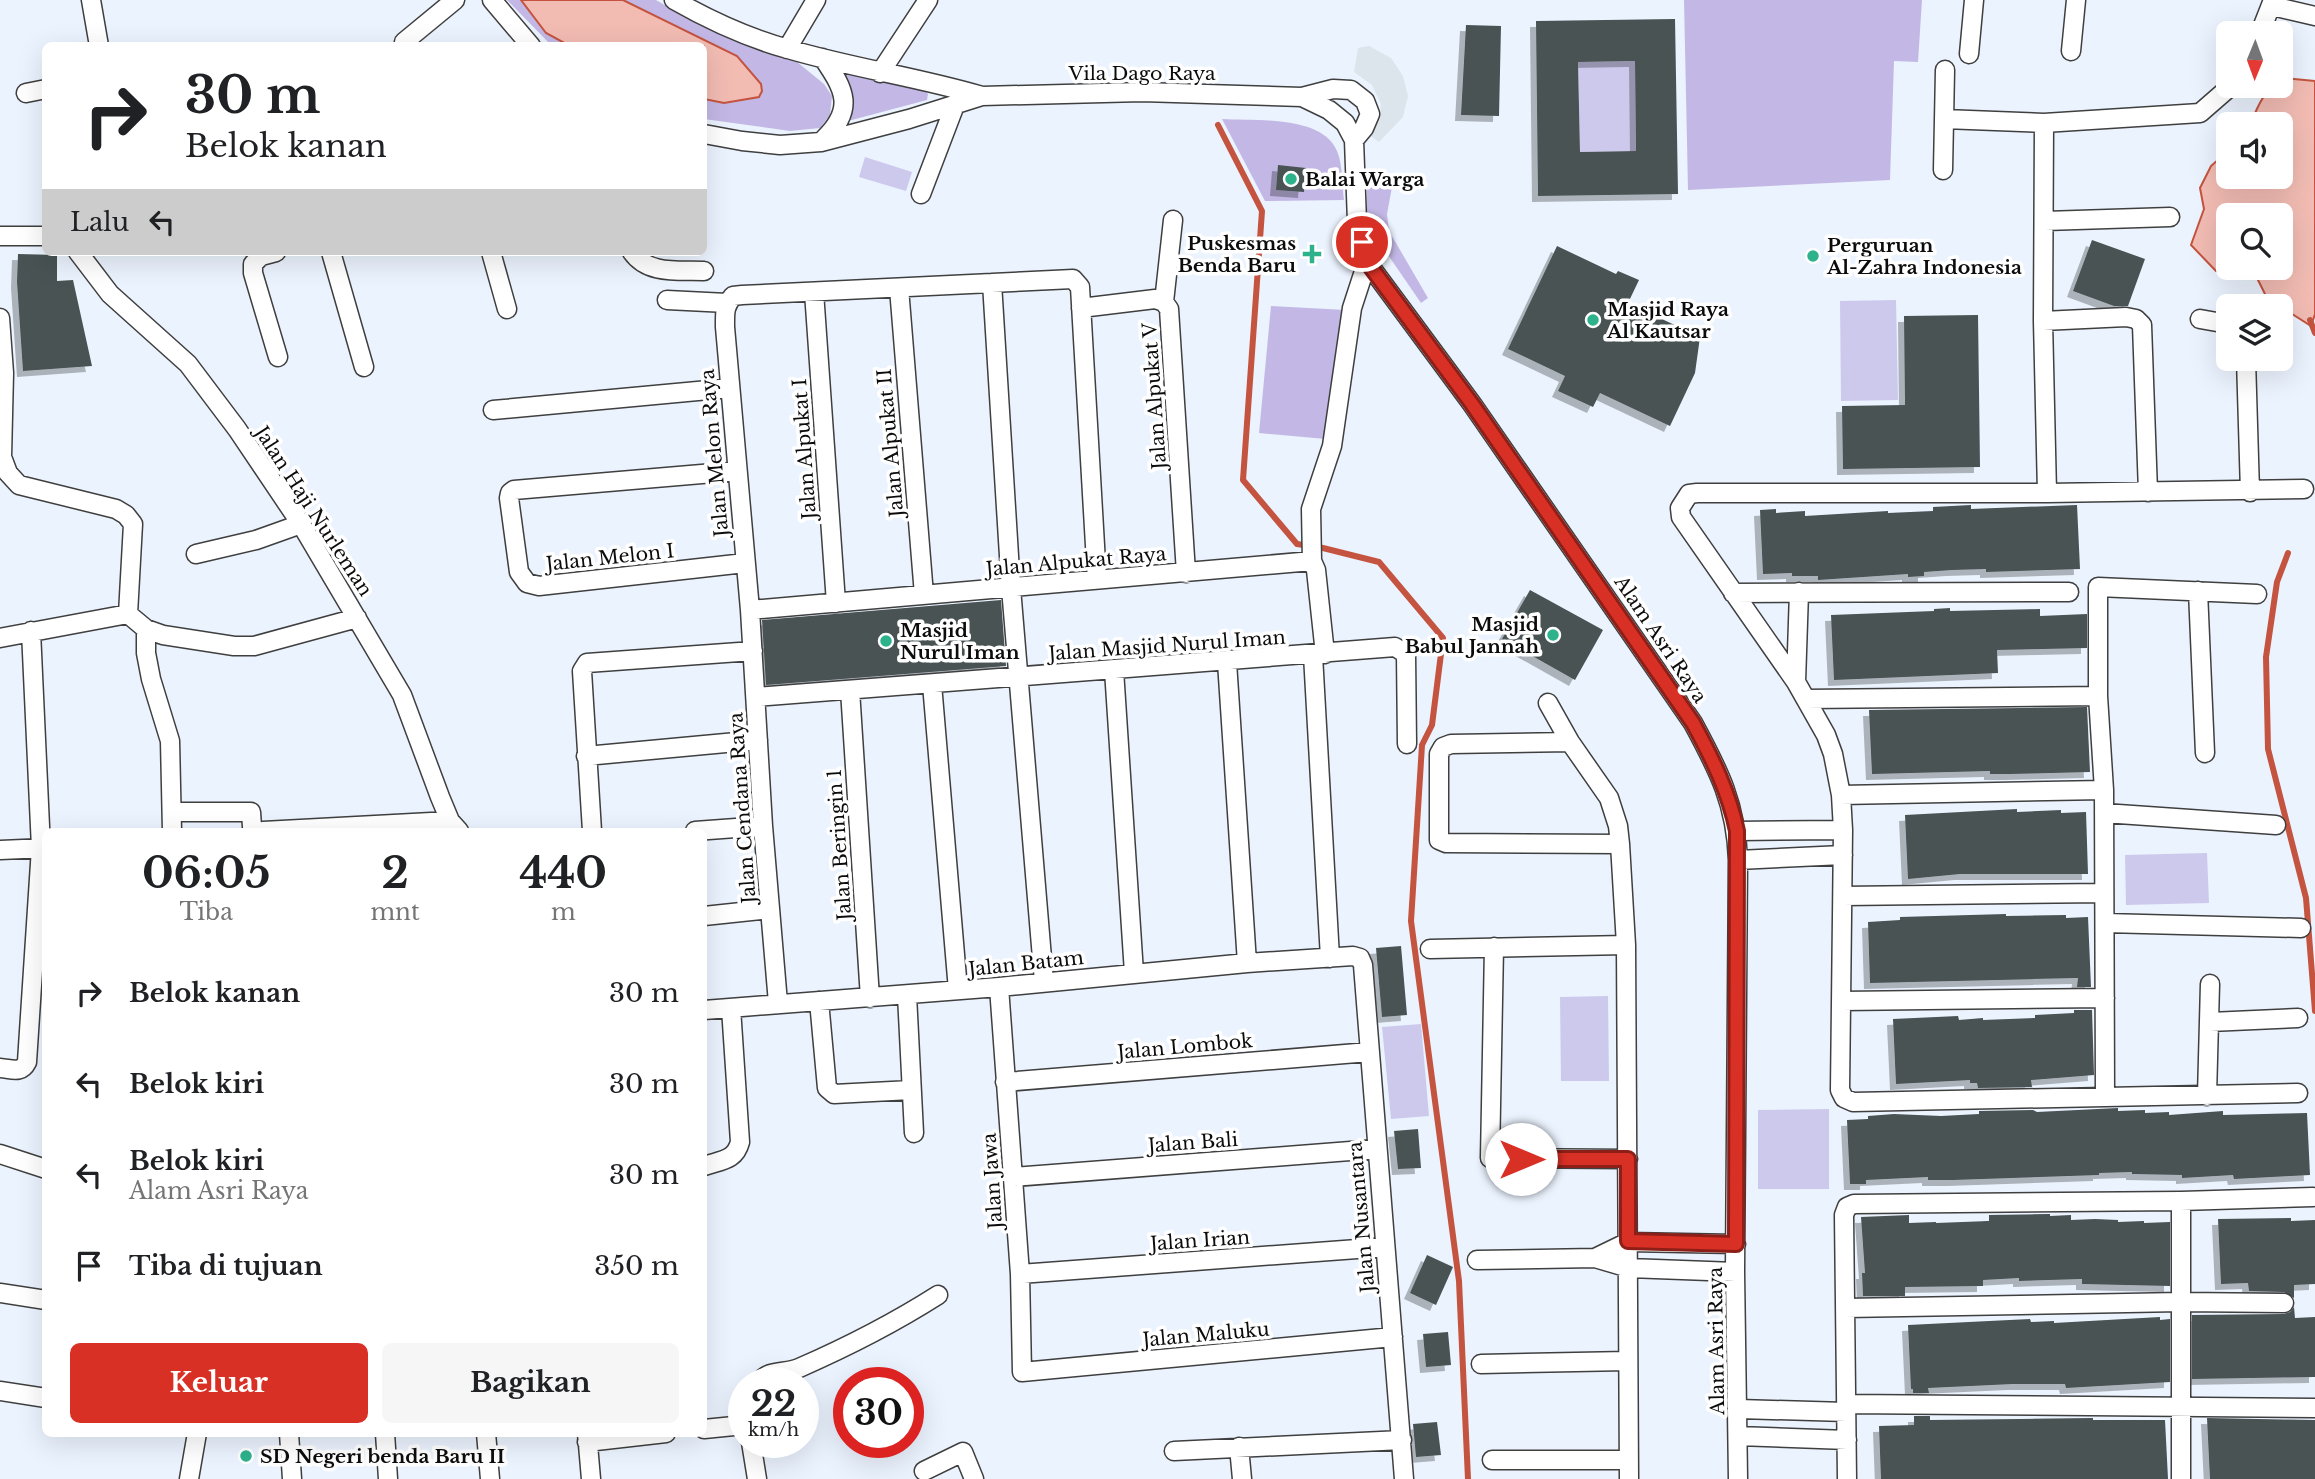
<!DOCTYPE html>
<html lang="id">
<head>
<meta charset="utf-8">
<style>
	body { margin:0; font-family:"Libre Baskerville",serif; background:#f6f6f6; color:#202124; height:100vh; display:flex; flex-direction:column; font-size:26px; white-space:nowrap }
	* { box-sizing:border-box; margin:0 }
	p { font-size:23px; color:#757577 }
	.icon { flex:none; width:38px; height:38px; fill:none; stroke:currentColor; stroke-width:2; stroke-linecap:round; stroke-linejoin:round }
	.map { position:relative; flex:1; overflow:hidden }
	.sheet { position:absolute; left:42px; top:828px; width:665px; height:609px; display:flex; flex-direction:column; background:#fff; border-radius:10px; box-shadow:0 7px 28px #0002 }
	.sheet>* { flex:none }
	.top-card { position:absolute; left:42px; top:42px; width:665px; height:214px; border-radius:10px; box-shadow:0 7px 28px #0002; background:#fff; color:#202124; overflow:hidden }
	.needle { width:46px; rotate:181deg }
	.tools { position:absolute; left:2216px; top:21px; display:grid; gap:14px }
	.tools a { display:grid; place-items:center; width:77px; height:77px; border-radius:10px; background:#fff; box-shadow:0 7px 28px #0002; font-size:35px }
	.speed { position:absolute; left:728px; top:1367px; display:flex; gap:14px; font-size:35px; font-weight:700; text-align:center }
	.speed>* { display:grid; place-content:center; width:91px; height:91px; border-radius:50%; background:#fff; box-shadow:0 7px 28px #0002; line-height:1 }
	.speed small { font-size:18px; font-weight:400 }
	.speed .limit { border:10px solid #d22; background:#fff; color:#111 }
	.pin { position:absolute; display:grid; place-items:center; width:60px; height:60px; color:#fff; margin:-30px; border:4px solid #fff; border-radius:50%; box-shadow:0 2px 7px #0007 }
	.me { position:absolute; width:77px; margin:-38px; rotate:90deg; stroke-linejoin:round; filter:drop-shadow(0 0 5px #0008) }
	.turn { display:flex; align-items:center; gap:24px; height:147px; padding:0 28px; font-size:32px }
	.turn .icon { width:91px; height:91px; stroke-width:2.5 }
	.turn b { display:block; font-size:49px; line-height:60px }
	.then { display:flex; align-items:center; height:66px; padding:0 28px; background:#0003; gap:14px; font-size:26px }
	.eta { display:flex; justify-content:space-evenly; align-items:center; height:119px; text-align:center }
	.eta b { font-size:42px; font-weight:800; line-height:49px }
	.primary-button { display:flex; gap:14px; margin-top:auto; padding:14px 28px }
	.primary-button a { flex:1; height:80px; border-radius:10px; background:#d93025; color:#fff; font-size:28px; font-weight:800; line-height:80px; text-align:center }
	.primary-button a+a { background:#f6f6f6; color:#202124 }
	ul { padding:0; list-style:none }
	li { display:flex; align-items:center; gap:21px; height:91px; padding:0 28px }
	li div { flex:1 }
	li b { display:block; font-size:26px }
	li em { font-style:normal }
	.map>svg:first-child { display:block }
</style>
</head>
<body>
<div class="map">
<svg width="2315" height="1479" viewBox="0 0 2315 1479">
	<defs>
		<filter id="shadow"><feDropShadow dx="-6" dy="6" stdDeviation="0" flood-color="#0004"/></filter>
	</defs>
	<rect width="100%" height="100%" fill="#ebf3fe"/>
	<path fill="#c3b8e5" d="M507,0H656L692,21L791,57L824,84L832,96L830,115L820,128L790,131L704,119V46L551,45Z
		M1684,0H1922L1918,62L1894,61L1890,180L1688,190Z
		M843,73L924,90L928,94L927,100L848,121C857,97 849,95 840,74Z
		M1222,119C1255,121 1322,115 1337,151C1343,165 1342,186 1344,200L1265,201Z
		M1367,169L1392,187L1387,214L1389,231L1428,298L1421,303L1373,233L1367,215Z
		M1271,306L1346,310L1326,439L1259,433Z"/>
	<path fill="#cdc9ed" d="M1635,61L1636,151L1580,152L1578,62Z
		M865,157L912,172L906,191L859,177Z
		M1896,300L1898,400L1841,401L1840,301Z
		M2207,853L2209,903L2126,905L2125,855Z
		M1608,996L1609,1081H1561L1560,997Z
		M1421,1024L1429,1116L1391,1119L1382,1027Z
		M1829,1109V1189H1758V1110Z"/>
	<path fill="#dce4ec" d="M1369,46L1391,58L1403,76L1408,96L1403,117L1379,142L1371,136L1380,119L1381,104L1372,85L1354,72L1358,48Z"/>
	<path fill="#f2bcb3" stroke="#c4543f" stroke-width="2" fill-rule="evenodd" d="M521,0H623L737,56L761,84L762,91L759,97L724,103L704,99V46L568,45L546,33Z
		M2284,78L2315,81V314L2311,326L2267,298L2257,278L2216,271L2191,245L2204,209L2200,188L2211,166L2228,151V177H2280V124H2250C2257,111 2263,87 2280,86V81ZM2228,215H2280V268H2228Z"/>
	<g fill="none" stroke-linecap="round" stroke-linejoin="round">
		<path stroke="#c4543f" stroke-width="6" d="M1218,125L1262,211L1243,480L1297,544L1323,548L1379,562L1443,638L1432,725L1422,745L1411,921L1459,1281L1468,1479
			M2310,320L2315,333
			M2288,553L2277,582L2266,657L2268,749L2306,898L2315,1011"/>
	</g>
	<path fill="#495253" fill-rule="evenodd" filter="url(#shadow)" d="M1675,19L1678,194L1538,196L1536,21ZM1635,61L1636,151L1580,152L1578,62Z
		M1466,25L1501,26L1499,116L1461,115Z
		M1278,165L1306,168L1304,192L1276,190Z
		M2092,240L2145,259L2128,306H2114L2073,291Z
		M1557,246L1616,274L1618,271L1639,280L1628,303L1700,337L1695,373L1670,426L1600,393L1593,407L1558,391L1565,376L1508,349Z
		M18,254L57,255V281L73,280L92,366L23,371L17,282Z
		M1978,315L1980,467L1843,469L1842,406L1905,405L1904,316Z
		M1971,505V509L2077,505L2080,569L1986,572V569L1952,570L1924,572V576L1908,577V574L1818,580V576H1792V573L1763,574L1760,510L1776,509V513L1805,511V516L1888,511V513L1933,511V507Z
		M1530,590L1603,630L1575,680L1502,639Z
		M1001,600L1006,666L766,685L762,620Z
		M1950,608V611L2040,609V616L2087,614V648L1997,650L1998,673L1834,680L1831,615L1934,611V609Z
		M2087,707L2090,772L2010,774H1990V771L1872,774L1869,710Z
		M2017,809V812L2061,810V813L2086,812L2088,874H1960L1908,879L1905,815Z
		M2006,914V916L2066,915V918L2088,917L2091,987H2077L2078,978L1870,983L1868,922L1900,920V917Z
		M1401,946L1407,1015L1382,1017L1376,948Z
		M2074,1010H2092L2094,1075L2031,1080L2032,1087L1978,1088L1977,1083H1970V1080L1896,1084L1893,1019L1958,1016L1959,1020L1983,1018V1020L2035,1018V1015L2074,1013Z
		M2118,1108V1111L2145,1110V1113L2169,1112V1115L2223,1111V1115L2307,1113L2310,1175L2234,1179L2233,1175L2182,1178V1175L2132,1174V1172L2099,1173V1175L1953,1180H1928V1177L1866,1180V1184H1850L1847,1120L1868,1119V1116L1894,1114L1941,1116L1979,1114V1111L2033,1110L2037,1112Z
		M1418,1129L1421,1168L1398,1169L1394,1131Z
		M2050,1214V1216L2071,1215V1220L2095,1219L2118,1220V1222L2144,1221V1223L2170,1222V1286L2082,1284V1279L2019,1281V1278L1983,1280V1286L1905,1287V1296H1863L1862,1273H1865L1861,1217L1909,1215V1223L1936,1222V1223L1989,1221V1215Z
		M2291,1218V1221L2315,1220V1284L2294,1285V1298L2284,1292L2249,1291L2248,1283L2221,1284L2218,1219Z
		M1427,1255L1453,1267L1436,1305L1410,1293Z
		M2294,1307L2295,1318L2315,1317V1377L2192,1379V1315L2284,1314L2290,1312Z
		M2160,1317V1320L2170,1319V1382L2066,1388L2065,1384H2013L1928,1388L1929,1393H1913V1389H1911L1908,1325L2030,1319L2031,1322L2054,1321V1323Z
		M1448,1332L1451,1365L1426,1367L1423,1334Z
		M1914,1416H1930V1420L2093,1418V1420H2165L2168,1479H1881L1879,1426L1914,1425Z
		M2207,1418L2315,1420V1479H2210Z
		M1437,1422L1441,1455L1416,1457L1413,1424Z"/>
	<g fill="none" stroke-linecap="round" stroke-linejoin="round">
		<g stroke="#3f3f3f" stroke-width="21">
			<path id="street" d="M91,0L99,46
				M492,0L531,46
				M674,0C709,20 748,38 788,49C852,68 918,77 982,96
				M2272,6L2315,16
				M2260,33L2273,0
				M404,42L455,0
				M787,49L816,0
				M2071,51L2076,0
				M1969,54L1974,0
				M823,58C845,90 855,109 824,139
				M880,73L928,0
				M26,93L46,89
				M1302,97L1329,110L1345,123L1354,140L1357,222L1367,262L1472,404L1693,723C1719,771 1736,804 1738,860L1735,1272L1738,1479
				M1944,119L2044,123L2200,113L2231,86
				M2044,123L2043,321L2047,493
				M704,134L742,141L780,145L821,142L909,119L982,96L1142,92L1302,97L1333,89L1351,90L1365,101L1370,114L1364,128L1354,140
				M1943,170L1945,70
				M921,194L955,105
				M2045,221L2170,217
				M0,236H46
				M78,252L110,294L188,364L237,429L301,524L402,695L440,797L450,821L459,831
				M276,252L261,256L253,264V273L278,357
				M331,252L364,367
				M491,252L507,309
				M632,252C648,275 678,270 704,271
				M992,283L1011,588L1044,982
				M899,288L924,595
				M814,292L836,603
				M667,300L727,303
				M1164,302L1173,220
				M1081,308L1155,299L1164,302L1169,309L1186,573
				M0,318L4,373L2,457L8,473L19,485L116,509L126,515L133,524L128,614
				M2200,319L2228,324
				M2043,321L2126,317L2136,319L2142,325L2148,492
				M2246,359L2250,492
				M493,410L730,388
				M737,471L514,490L510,493L509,498L519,572L527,583L539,586L745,563
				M196,554L256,540L301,524
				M1312,561L1311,509L1332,446L1352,308L1367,262
				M2198,591L2205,753
				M1733,593L2069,592
				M750,610L1312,561L1316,570L1325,654
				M146,629V653L151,679L170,741L172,831
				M0,638L128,614L146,629L163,635L234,646H254L357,618
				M1313,655L1330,958
				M1227,662L1247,963
				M1114,670L1134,973
				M1796,682L1799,592
				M932,684L958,990
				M850,690L870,998
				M756,697L1395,647L1406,654L1407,744
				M1806,699L2098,696
				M1548,703L1570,742L1609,798L1618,826L1620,844L1626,945L1629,1479
				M1570,742L1451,744L1443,747L1439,754V840L1446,843L1620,844
				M586,756L758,740
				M1841,795L2104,790
				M172,812H251L252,827L255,831
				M2104,813L2276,825
				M263,831L450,821
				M592,831L582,671L587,663L753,651
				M695,831L763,826
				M1737,831L1843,830
				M0,850L46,848
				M1738,860L1843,855
				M1843,896L2104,893
				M704,916L770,909
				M2105,923L2301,928
				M1494,947L1490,1158L1628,1159
				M1430,949L1626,945
				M999,987L1020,1274L1022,1372L1393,1337
				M907,995L914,1133
				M819,1001L827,1088L834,1094L911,1090
				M1842,1001L2105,998
				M778,1003L763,826L750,610L725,327C725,313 724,307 733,296L742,295L1073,279L1080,287L1097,580
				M704,1010L999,987L1247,963L1353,956L1360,958L1363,965L1404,1479
				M2210,1022L2298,1018
				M0,1068C12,1069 21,1074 27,1062L41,848L31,631
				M1005,1082L1369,1052
				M2298,1093L1853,1102L1844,1098L1840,1090L1843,830L1841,795L1833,754L1826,735L1796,682L1681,517L1680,508L1689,494L1697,493H2047L2304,489
				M2105,1096L2104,790L2098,696V587L2257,594
				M2207,1096L2210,984
				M0,1154L46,1169
				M704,1166C721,1160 735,1161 740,1142L731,1008
				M1014,1177L1376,1149
				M2181,1201V1479
				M1595,1258L1628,1242L1736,1244
				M1477,1260L1595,1258L1629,1268L1735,1272
				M1020,1274L1384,1247
				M0,1293L46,1300
				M1846,1308L2181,1302L2284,1303
				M1481,1364L1627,1361
				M760,1382C768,1369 786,1374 799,1368C847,1347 894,1323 938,1295
				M0,1391L46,1398
				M1846,1404L2315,1408
				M1739,1409L1846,1412
				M704,1429L744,1425
				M289,1433L292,1479
				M385,1433L388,1479
				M486,1433L490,1479
				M587,1433L591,1479
				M1738,1436L1847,1440
				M587,1442L666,1433
				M751,1442L757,1479
				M1239,1447L1242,1479
				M1174,1451L1402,1440
				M1492,1460H1628
				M924,1471L963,1452L974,1479
				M189,1479L197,1433
				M1847,1479L1844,1215L1847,1207L1854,1204L2181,1201L2313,1197"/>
		</g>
		<use href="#street" stroke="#fff" stroke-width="18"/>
	</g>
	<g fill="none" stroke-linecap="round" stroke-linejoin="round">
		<g stroke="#8d1f18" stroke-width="18">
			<path id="route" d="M1362,242L1367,262L1472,404L1693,723C1712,758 1729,792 1737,831L1736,1244L1628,1241V1159H1521"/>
		</g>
		<use href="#route" stroke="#d93025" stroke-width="12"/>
	</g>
	<g fill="#2db28c" stroke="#fff" stroke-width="2.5">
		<circle cx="1291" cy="179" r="7"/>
		<path d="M1308.5 243.5h7v7h7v7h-7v7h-7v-7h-7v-7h7z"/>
		<circle cx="1813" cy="256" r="7"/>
		<circle cx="1593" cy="320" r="7"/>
		<circle cx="1553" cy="635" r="7"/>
		<circle cx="886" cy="641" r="7"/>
		<circle cx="246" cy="1456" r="7"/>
	</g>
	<g text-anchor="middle" stroke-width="7" stroke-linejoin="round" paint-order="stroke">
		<g font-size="19" fill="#0c0c0c" stroke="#fff">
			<text x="1142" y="80">Vila Dago Raya</text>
			<text transform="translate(1154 396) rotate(-94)" y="7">Jalan Alpukat V</text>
			<text transform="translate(890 443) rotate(-95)" y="7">Jalan Alpukat II</text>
			<text transform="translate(804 449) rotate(-94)" y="7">Jalan Alpukat I</text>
			<text transform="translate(714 453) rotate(-95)" y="7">Jalan Melon Raya</text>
			<text transform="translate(314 511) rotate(57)" y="7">Jalan Haji Nurleman</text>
			<text transform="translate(610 557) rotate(-6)" y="7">Jalan Melon I</text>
			<text transform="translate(1076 561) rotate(-5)" y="7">Jalan Alpukat Raya</text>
			<text transform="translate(1661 639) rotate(56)" y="7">Alam Asri Raya</text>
			<text transform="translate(1167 645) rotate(-4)" y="7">Jalan Masjid Nurul Iman</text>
			<text transform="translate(742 808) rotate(-94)" y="7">Jalan Cendana Raya</text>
			<text transform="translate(839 845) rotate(-94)" y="7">Jalan Beringin 1</text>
			<text transform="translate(1026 963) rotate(-6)" y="7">Jalan Batam</text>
			<text transform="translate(1185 1046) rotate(-5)" y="7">Jalan Lombok</text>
			<text transform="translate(1193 1142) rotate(-4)" y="7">Jalan Bali</text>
			<text transform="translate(992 1181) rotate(-94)" y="7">Jalan Jawa</text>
			<text transform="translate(1361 1217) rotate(-95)" y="7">Jalan Nusantara</text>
			<text transform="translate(1200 1240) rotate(-4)" y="7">Jalan Irian</text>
			<text transform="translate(1206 1334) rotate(-5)" y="7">Jalan Maluku</text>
			<text transform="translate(1716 1341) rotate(-91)" y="7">Alam Asri Raya</text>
		</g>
		<g font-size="19" font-weight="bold" fill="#0c0c0c" stroke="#fff" text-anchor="start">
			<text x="1305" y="186">Balai Warga</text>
			<text x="1296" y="250" text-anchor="end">Puskesmas<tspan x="1296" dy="22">Benda Baru</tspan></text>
			<text x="1827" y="252">Perguruan<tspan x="1827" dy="22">Al-Zahra Indonesia</tspan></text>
			<text x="1607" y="316">Masjid Raya<tspan x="1607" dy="22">Al Kautsar</tspan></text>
			<text x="1539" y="631" text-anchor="end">Masjid<tspan x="1539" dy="22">Babul Jannah</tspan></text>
			<text x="900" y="637">Masjid<tspan x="900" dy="22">Nurul Iman</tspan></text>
			<text x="260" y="1463">SD Negeri benda Baru II</text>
		</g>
	</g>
</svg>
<div class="tools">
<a><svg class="needle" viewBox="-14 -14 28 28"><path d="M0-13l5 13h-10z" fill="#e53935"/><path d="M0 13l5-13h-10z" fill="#757577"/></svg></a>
<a><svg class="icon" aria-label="sound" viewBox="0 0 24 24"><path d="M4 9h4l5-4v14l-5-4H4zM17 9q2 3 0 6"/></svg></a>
<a><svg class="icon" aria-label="search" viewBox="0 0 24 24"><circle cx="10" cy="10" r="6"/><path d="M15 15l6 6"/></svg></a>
<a><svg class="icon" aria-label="layers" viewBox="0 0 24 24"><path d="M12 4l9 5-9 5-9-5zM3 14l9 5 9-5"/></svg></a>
</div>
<div class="speed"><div>22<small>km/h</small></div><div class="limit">30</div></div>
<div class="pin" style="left:1362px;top:242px;background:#d93025"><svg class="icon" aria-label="arrive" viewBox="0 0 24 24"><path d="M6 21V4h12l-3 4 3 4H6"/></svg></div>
<svg class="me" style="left:1521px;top:1159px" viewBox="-20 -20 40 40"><circle r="19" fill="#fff"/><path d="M0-13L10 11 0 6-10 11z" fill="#d93025"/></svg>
<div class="top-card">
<div class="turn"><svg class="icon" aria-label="right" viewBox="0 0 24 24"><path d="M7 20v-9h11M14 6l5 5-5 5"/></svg><div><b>30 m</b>Belok kanan</div></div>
<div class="then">Lalu<svg class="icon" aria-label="left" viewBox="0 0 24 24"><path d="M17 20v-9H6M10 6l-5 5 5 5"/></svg></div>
</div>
<section class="sheet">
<div class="eta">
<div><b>06:05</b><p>Tiba</p></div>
<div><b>2</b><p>mnt</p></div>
<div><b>440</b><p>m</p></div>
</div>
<ul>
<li><svg class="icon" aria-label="right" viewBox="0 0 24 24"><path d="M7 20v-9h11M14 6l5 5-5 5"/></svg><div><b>Belok kanan</b></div><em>30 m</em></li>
<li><svg class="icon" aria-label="left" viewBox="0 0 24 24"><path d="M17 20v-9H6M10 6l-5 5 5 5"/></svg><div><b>Belok kiri</b></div><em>30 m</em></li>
<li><svg class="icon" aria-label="left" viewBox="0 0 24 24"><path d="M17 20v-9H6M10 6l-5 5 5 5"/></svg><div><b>Belok kiri</b><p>Alam Asri Raya</p></div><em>30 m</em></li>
<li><svg class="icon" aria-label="arrive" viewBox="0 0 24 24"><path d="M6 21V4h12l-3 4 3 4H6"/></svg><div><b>Tiba di tujuan</b></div><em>350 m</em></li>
</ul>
<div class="primary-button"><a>Keluar</a><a>Bagikan</a></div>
</section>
</div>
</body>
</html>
